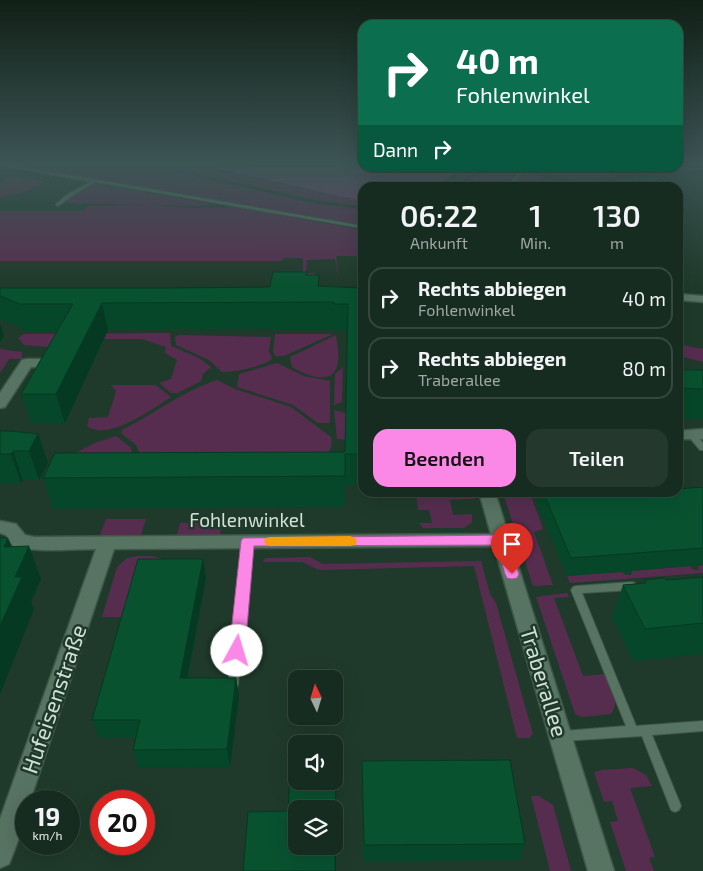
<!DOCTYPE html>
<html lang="de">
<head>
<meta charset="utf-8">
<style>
	body { margin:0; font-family:"Exo 2",sans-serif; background:#24382d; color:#f1f3f6; height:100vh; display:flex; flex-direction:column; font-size:19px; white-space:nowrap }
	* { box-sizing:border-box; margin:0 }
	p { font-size:16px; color:#9ea7a5 }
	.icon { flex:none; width:28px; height:28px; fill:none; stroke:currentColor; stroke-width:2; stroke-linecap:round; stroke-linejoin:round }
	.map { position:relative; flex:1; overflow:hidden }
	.drawer { position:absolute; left:358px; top:182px; width:325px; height:315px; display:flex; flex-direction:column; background:#172c20; border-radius:15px; box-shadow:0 5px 20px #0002,0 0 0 1px #36483e }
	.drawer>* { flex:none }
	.hud { position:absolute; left:358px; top:20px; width:325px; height:152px; border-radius:15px; box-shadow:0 5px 20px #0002,0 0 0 1px #36483e; background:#0b6e4f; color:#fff; overflow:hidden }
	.needle { width:32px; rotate:356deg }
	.controls { position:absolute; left:288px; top:670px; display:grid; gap:10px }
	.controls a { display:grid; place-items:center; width:55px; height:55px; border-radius:10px; background:#172c20; box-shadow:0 5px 20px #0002,0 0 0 1px #36483e; font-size:25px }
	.speed { position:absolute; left:15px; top:790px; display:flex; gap:10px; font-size:25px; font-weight:700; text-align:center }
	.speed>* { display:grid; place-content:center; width:65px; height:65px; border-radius:50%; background:#172c20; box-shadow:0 5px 20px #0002,0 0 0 1px #36483e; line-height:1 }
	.speed small { font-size:12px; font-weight:400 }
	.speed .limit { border:8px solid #d22; background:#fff; color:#111 }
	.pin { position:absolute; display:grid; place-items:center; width:42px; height:42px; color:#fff; margin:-51px -21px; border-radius:50% 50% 50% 0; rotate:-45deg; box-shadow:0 0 5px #0007 }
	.pin .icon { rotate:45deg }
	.me { position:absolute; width:55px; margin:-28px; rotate:6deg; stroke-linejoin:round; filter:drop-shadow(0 0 4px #0008) }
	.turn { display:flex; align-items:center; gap:18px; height:105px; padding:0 15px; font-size:22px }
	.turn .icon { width:65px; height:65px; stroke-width:2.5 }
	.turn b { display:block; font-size:35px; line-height:42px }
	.then { display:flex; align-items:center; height:48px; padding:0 15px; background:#0003; gap:10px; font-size:19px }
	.eta { display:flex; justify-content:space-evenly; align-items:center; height:85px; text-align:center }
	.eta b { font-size:30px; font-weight:600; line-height:35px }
	.primary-button { display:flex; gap:10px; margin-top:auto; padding:10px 15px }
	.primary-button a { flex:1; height:58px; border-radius:15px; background:#fb87e6; color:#111; font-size:20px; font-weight:600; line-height:58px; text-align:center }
	.primary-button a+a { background:#24382d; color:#f1f3f6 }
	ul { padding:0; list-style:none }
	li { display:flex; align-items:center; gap:15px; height:62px; margin:0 10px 8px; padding:0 5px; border:2px solid #36483e; border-radius:15px }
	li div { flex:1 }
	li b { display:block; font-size:19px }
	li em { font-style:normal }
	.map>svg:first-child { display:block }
</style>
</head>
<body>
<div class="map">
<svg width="703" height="871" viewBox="0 0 703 871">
	<rect width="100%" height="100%" fill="#1f3a2a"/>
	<path fill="#572d4f" d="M12,165H147L312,203L362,209V225Z
		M156,165C171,165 188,163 203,166C220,169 221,177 240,171L239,165H362V168L329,186L362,194V206L315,200Z
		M678,165H703V170L610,172L616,177C593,177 551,183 532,168H678Z
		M470,168H496L474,173L453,187L410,188L443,183L442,185L444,186Z
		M510,168H518L504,187H459L478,174Z
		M527,168L543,178L541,179L536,187L511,188Z
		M9,176L43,181L44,183L23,193L0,197V183Z
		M93,183L218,205L195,206L66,203L68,198Z
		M146,205L194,208L236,207L362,230V256H336L339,280L335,259L307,260L306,273H315V280L303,273V258H283L282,261H0V211H83L88,206Z
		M170,333L171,346L199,358L211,367L203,374L201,381L178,393H171L159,383L171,379L177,360L165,353L166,347L142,339H104L101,346L59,348L24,345L18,338L24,334Z
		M275,334H333L284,356H275L273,351Z
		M179,335L271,337L269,351L272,359C264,366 233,373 222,372L209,360L176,345L175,337Z
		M336,335C337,344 340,358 337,366C331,387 304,374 292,367L290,357Z
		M678,344L703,349V362L678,356Z
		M0,349L22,352V359H9L0,373Z
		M277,363L304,376L330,381V423H318L293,405L237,387L239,374Z
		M343,367L342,402L334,405L335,374Z
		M217,380L235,389L291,407L331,437C334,449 327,454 319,462L146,466L136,445L121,433L122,430C154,414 183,391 217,380Z
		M111,385H156L171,397C152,409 108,442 87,426L89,418L108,417L116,391Z
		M334,410L345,413L347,415L346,440L337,439Z
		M116,436L130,447L139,467L75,453L95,443Z
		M416,493H424L425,498L470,497V493H474L476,496L474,499L450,500L453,515L472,514V522L464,528H423L419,523H432L429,510H418Z
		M503,493H530L543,529L534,532L553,585L533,586Z
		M106,519H146L141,535H100Z
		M180,523H222L220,535H177Z
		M139,556H152L171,561L132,617H102L117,567L127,558Z
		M310,557L323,564L481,561L490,594L496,603L533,734L529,738H517L474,566L319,570L302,562H263L265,558Z
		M703,565V573L570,583L567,576L622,572L625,575H631L632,571L690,566L693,570H699L698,566Z
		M567,593L569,597L554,598L583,676L605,674C612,689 621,699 611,714L582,717L575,714L536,597Z
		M633,768L646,775L652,786L630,788L655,857L649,858L654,871H626L610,822L618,821L612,801L604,802L594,772L602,770Z
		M531,796H539L553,805L571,871H550Z"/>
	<path fill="#7b3c70" d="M201,165H362V168H463L435,187L362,188V201Z"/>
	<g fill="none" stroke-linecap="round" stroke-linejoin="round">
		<g stroke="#3f5749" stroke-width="2">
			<path id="lane" d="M0,165H12L362,226V228L95,182L72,196L58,206L56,205V204L68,194L91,182Z
				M521,168H525L511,188H506Z
				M689,433H695L703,443V450H700L689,437L688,435Z
				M248,538L251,539L252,541L238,685L237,688L233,690L229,688L228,685L244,541L245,539Z
				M632,582L635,583L637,586L635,589L632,590L582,593L636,726L703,721V731L652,735L681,806L679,810L675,812L671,810L642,736L563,741L559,740L557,736L559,732L563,731L626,726L571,590L573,587L576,586Z"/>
		</g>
		<g stroke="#3f5749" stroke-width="3">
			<path id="street" d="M678,294L703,296V302L678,300Z
				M27,359H45L52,363L45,367H31L5,407L0,408V393L22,360Z
				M703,429V439H678V431Z
				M479,492H495L614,871H588L494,546L114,549L30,801H26C26,822 17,844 9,864L0,868V819L96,549C69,549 39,553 13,546L6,535L0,533V521L16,524L25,535L34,537L491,534Z"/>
		</g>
		<use href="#lane" fill="#577361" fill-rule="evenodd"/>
		<use href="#street" fill="#577361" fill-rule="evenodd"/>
	</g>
	<path fill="#074729" d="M307,275L319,286L362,288V485H345V507L53,509L43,478L345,452L347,331H335V329L108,330L65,423H31L21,394L57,331H28L0,320V288H170L270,287Z
		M678,370L703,371V419H678Z
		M0,431L38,434L48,463L39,480H23L21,483L0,484Z
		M703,487V565L567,576L537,504L539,492H599L600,494Z
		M203,559L206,577L188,678H236L239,696L230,767L138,768L133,750L135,738H99L92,720Z
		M703,577V654L633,661L612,618L623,585L643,583L644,580H666Z
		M362,761L525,844L520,860L363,862Z"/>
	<path fill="#063922" d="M102,303L108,330L65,423L56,394Z
		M0,323L4,336L0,342Z
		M38,434L48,463L39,480L29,451Z
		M13,451L23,480L21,483L11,454Z
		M8,538L20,567L29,546L41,579L31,602L34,609L0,694V626L4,547Z
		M203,559L206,577L184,696L180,678Z
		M236,678L239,696L230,767L227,749Z
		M336,755V871H335Z"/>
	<path fill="#085230" stroke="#063922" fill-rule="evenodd" d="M635,174L659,177L656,188H630Z
		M273,272H307L306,275H319L318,286L362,288V454H345V476L43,478L55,453L345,452L348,304H334V302L102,303L56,394H21L73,304H20L0,296V288H170L270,287Z
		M678,370H703V389L678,388Z
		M0,431H10L38,434L29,451H13L11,454H0Z
		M703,487V548L571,558L543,492H599L600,494L619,492H678V489Z
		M0,538H8L4,547L29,546L15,577H22L0,626Z
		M138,559H203L180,678H236L227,749L133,750L140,720H92Z
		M703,577V623L645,629L623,585L646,583L644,580L664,578L666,580Z
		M334,755H336L335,871H243L248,812L288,811L291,756H296V781H334ZM296,809H334V846H296Z
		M510,760L525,844L364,845L362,761Z"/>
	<linearGradient id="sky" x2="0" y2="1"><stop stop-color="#112017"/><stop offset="0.57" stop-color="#3c5555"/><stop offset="1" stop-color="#3c5555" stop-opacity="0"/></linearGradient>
	<rect width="703" height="287" fill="url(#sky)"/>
	<path fill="#fb87e6" stroke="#a35896" d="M501,535L506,536L508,540L519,574L517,578L512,579L507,578L505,574L496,545L254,546L245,651L242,656L237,657L231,656L229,651L241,541L243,538Z"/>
	<path fill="#f59e0b" d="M350,536L355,538L357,541L355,545L350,546H270L266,545L264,541L266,538L270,537Z"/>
	<g text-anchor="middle" stroke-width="5" stroke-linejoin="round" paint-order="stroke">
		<g font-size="19" fill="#d1e1d7" stroke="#1f3a2a">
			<text x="247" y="527">Fohlenwinkel</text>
		</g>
		<g font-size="22" fill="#d1e1d7" stroke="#1f3a2a">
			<text transform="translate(544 682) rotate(73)" y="8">Traberallee</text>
			<text transform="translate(54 699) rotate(-71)" y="8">Hufeisenstraße</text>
		</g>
	</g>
</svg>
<div class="controls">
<a><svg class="needle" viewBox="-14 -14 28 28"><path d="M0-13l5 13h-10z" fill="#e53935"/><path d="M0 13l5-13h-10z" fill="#9ea7a5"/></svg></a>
<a><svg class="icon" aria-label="sound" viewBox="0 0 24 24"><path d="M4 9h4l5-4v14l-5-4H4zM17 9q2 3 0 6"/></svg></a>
<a><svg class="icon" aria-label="layers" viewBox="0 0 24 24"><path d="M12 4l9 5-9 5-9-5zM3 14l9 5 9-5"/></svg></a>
</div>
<div class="speed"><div>19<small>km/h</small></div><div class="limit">20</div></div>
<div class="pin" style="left:512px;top:574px;background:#d93025"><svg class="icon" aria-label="arrive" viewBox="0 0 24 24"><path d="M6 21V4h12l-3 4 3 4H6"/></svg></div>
<svg class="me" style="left:237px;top:651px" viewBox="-20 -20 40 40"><circle r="19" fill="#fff"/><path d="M0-13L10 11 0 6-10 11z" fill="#fb87e6"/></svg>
<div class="hud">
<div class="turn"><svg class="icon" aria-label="right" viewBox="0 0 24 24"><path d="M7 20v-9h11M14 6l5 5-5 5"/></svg><div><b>40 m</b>Fohlenwinkel</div></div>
<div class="then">Dann<svg class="icon" aria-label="right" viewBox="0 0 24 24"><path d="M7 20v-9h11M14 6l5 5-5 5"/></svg></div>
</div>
<section class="drawer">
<div class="eta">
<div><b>06:22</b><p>Ankunft</p></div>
<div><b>1</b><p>Min.</p></div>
<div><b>130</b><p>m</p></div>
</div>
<ul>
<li><svg class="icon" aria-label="right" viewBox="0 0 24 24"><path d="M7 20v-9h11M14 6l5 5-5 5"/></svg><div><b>Rechts abbiegen</b><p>Fohlenwinkel</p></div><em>40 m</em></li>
<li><svg class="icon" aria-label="right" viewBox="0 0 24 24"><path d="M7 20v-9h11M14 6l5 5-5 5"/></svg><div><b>Rechts abbiegen</b><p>Traberallee</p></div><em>80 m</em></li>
</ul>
<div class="primary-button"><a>Beenden</a><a>Teilen</a></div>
</section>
</div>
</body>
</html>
